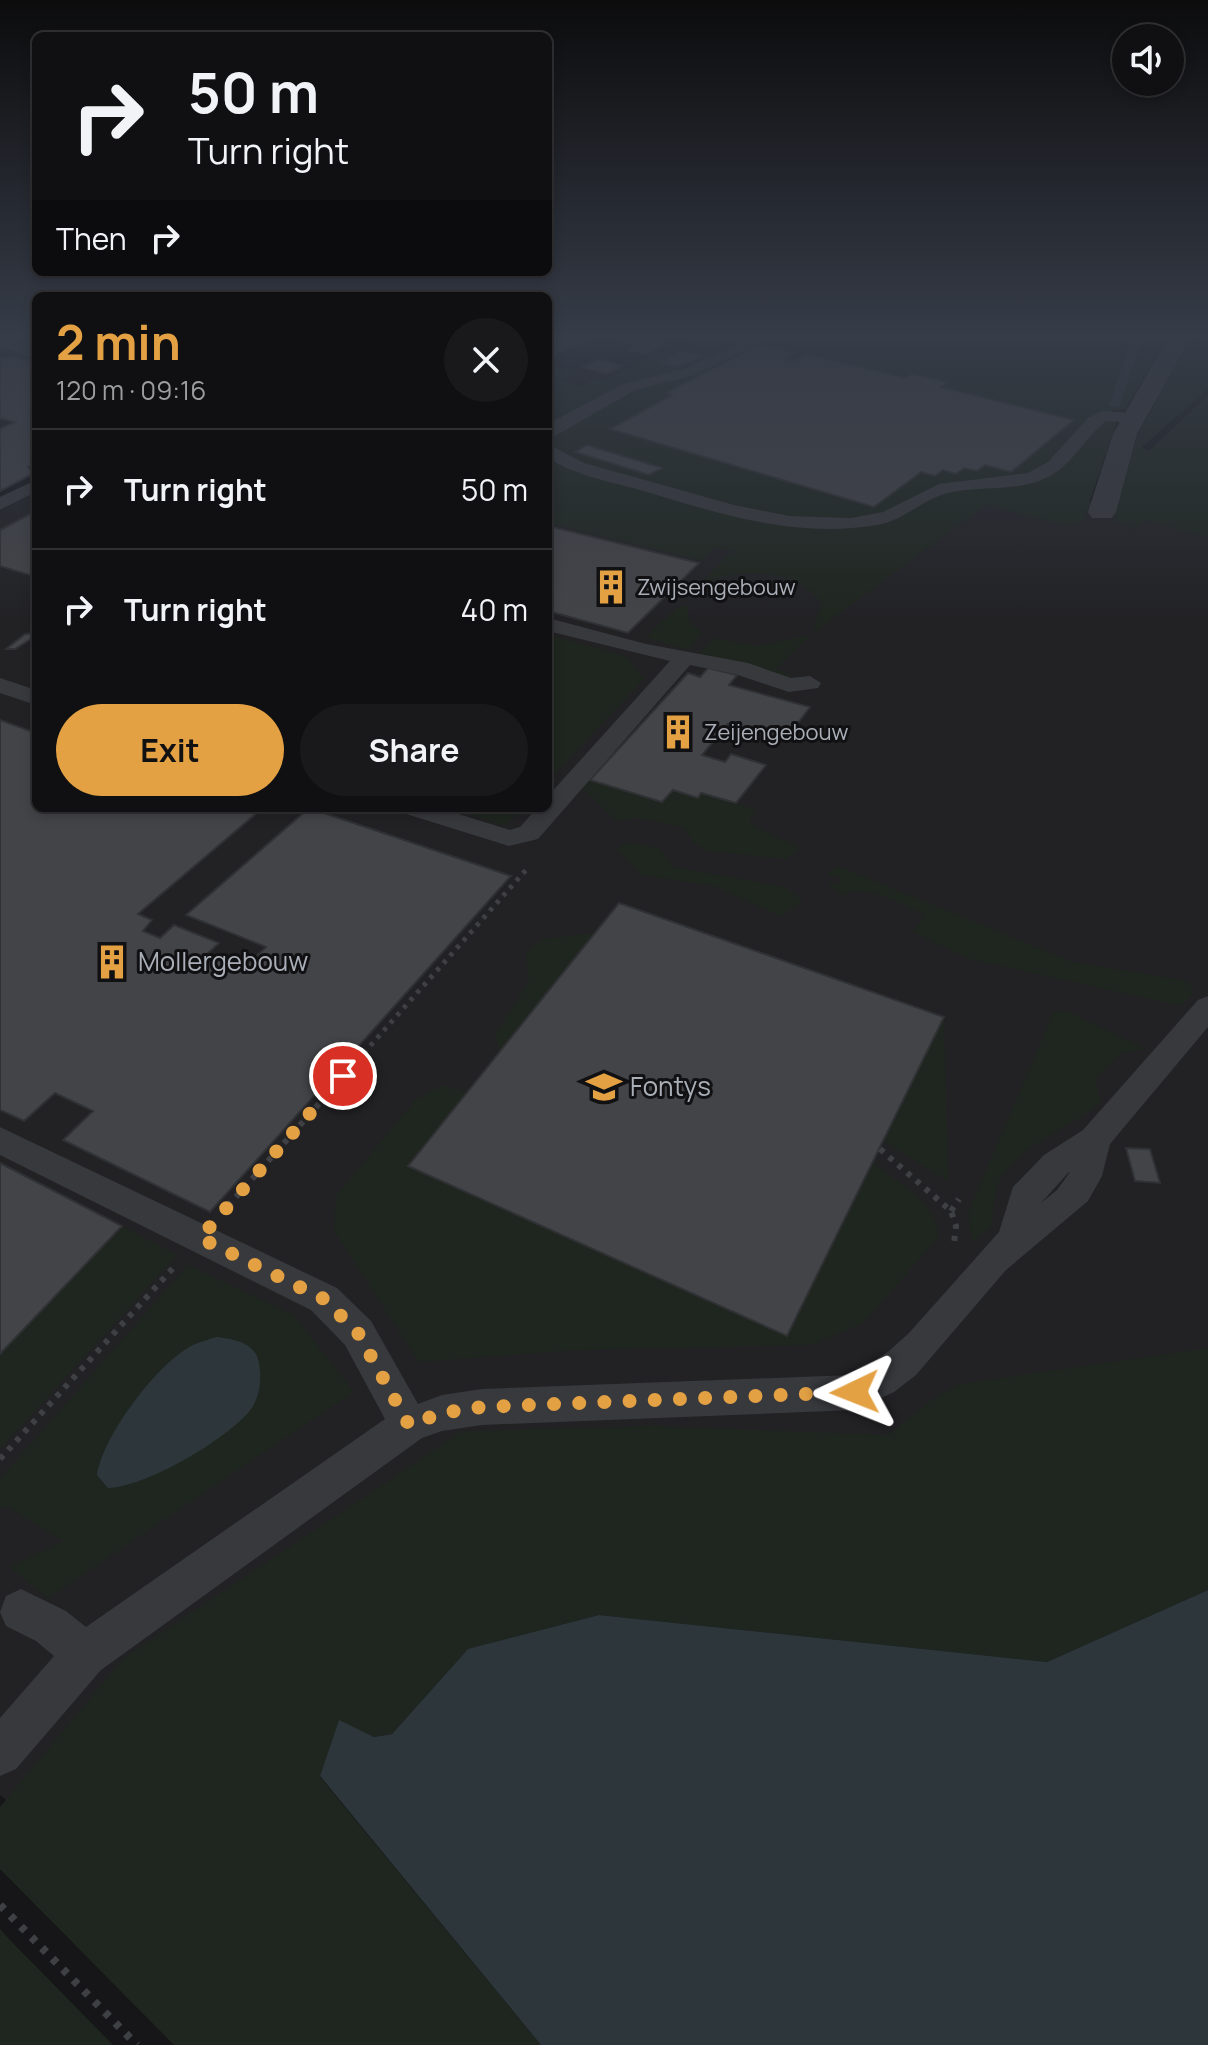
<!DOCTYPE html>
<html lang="en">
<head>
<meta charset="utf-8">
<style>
	body { margin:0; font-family:Manrope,sans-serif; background:#19191b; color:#f1f3f6; height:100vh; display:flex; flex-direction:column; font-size:30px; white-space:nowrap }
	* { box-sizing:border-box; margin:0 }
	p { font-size:26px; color:#9c9d9f }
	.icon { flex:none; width:44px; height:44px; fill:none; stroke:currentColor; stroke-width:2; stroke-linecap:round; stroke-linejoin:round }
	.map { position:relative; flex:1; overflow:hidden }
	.side { position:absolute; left:32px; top:292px; width:520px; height:520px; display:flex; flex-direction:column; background:#101012; border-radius:12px; box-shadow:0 4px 12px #0003,0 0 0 2px #303032 }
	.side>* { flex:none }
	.top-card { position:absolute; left:32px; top:32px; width:520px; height:244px; border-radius:12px; box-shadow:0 4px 12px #0003,0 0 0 2px #303032; background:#101012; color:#f1f3f6; overflow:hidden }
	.tools { position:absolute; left:1112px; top:24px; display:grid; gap:16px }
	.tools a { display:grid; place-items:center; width:72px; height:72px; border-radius:50%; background:#101012; box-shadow:0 4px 12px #0003,0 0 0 2px #303032; font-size:40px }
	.pin { position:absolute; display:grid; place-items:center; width:68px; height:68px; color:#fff; margin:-34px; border:4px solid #fff; border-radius:50%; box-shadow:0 2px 8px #0007 }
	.me { position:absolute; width:88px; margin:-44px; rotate:268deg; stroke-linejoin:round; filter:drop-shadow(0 0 6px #0008) }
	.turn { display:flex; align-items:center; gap:28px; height:168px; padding:0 24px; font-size:36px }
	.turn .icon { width:104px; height:104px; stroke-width:2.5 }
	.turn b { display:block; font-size:56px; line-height:68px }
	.then { display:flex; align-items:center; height:76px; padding:0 24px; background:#0003; gap:16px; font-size:30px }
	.round { display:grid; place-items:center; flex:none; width:84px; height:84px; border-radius:42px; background:#19191b }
	.headline { display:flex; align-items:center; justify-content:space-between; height:136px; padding:0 24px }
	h1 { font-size:48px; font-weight:700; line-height:60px; color:#e3a144 }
	.cta { display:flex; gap:16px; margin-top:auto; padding:16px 24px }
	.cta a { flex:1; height:92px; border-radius:48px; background:#e3a144; color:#111; font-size:32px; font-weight:700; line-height:92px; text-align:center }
	.cta a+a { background:#19191b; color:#f1f3f6 }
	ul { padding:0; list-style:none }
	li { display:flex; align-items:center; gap:24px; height:120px; padding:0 24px; border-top:2px solid #303032 }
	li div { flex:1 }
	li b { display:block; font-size:30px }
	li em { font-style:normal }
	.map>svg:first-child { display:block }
</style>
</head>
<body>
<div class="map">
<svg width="1208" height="2045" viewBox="0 0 1208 2045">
	<rect width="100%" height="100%" fill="#161618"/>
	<path fill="#222225" d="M548,486L855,582L968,500L1111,502L1208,533V1366L32,1821L0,1795V511L36,492V808H548Z"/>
	<path fill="#1f261f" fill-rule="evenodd" d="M694,335H1133L1110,406L1118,407L1143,335H1169L1125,409L1103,412L1117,421L1083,521L1069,526L986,505L817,630L813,629L822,604C802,571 743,567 711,581C701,585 694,594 685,600L729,554L737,552L715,547L702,561L548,523V365L574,373L560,380L580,386L595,379L604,381ZM758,345L793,352L784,359L794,361L807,354L905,378L913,374L947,382L941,387L1074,421L1011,472L985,465L977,471L964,468L956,474L943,470L935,476L921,472L873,507L611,429L672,395L667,392ZM587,445L660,468H661L649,475L576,452Z
		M1208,335V389L1142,447L1149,451L1208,395V538L1146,520L1136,529L1116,521L1114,514L1137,436L1188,343Z
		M687,605L689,621L702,633L688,650L645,637L677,608Z
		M548,634L627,657L644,679L548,781Z
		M803,636L809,637L776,668L792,677H775L700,653L714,638L758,646Z
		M590,780L661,802L673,790L697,798L701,793L757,810L750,817L752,825L800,848L786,859L707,851L695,844L684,828L640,818L616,820L582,788Z
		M450,808H523L506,826Z
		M628,842L659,848L674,867L786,887L803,902L780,916L714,886L642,875L617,849Z
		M838,866L1073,962L1182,980L1191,985L1193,993L1182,1006L969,959L913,932L925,915C899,904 869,882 841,895L827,883L839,884L840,876L826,875Z
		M594,933L500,1052L495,1035L529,981L526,953L543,939Z
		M1054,1011H1067L1146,1049L1120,1054L1095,1080L1101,1102C1070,1129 1025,1141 1001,1178C994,1190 993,1213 991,1227L972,1242L968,1213Z
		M944,1017L948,1181L883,1141Z
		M443,1085L467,1093L409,1165L787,1335L873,1163C898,1182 937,1203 939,1237L863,1323L812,1345L577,1350L419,1362L334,1231L336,1196L416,1099Z
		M122,1226L177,1255L0,1449V1354Z
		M188,1265L294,1315L354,1392L48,1598L9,1567L64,1541L6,1506L0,1509V1479Z
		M1208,1348V1590L1047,1662L599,1615L468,1649L392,1734L374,1737L339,1721L320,1777L541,2045H174L0,1869V1807L123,1659L462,1431L651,1426L888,1435L937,1396L960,1384Z
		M0,1929L10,1940L113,2045H0Z"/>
	<path fill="#2d363b" d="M1133,335H1143L1119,407L1109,406Z
		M217,1337C234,1339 256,1343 259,1363C262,1381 260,1400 247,1414C220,1443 147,1486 108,1488L97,1475C103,1436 157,1363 193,1345C200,1342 209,1339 217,1337Z
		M1208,1590V2045H541L320,1776L339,1720L374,1737L392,1734L468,1649L599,1615L1047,1662Z"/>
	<path fill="#434448" stroke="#303134" stroke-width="2" d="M627,335H634L666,344L647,354L628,350L638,345L618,340Z
		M557,336L568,339L576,336L587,339L556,354L548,352V341Z
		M758,345L794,353L784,359L794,361L807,354L905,378L912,374L948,382L941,387L1074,420L1011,472L985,465L977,471L964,468L956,474L943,470L935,476L921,472L874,507L610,429L672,395L666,393Z
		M683,350L705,356L678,367L660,363Z
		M13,357L35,362L29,364L36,366V463L28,467L36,472L0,491V429L15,422L0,418V358Z
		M599,359L622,366L606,374L583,367Z
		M587,445L662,468L649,475L575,452Z
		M36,511V577L0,566V530Z
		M548,526L699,563L628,633L548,611Z
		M25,634L34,633L36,636L15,649H6Z
		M708,668L737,675L729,685L810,707L785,740L728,724L702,755L725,762L731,754L766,765L736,803L701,793L698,798L673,790L662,802L590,780L688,673L700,677Z
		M0,720L36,733V808H243L257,813L138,914L152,920L143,931L160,938L174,925L219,943L206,955L242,969L266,947L186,915L309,808L511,876L210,1212L63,1140L93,1111L55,1093L24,1121L0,1110Z
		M619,903L944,1017L787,1336L408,1166Z
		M1126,1148L1150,1149L1160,1183L1135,1181Z
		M0,1163L122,1226L0,1354Z"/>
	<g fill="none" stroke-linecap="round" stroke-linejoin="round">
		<path stroke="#3e4044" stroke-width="5" stroke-dasharray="4 6" stroke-linecap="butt" d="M324,1098L526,870"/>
		<path stroke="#3e4044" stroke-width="6" stroke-dasharray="5 7" stroke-linecap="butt" d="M880,1149L951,1211L956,1226L954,1243
			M228,1206L326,1096
			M951,1211L959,1199
			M0,1459L173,1268"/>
		<path stroke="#3e4044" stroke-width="8" stroke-dasharray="6 9" stroke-linecap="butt" d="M0,1905L137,2045"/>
		<path fill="#38393d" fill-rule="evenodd" d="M756,335H776L694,375L635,390L548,440V424L623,384L684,369Z
			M0,338L36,349V359L0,347Z
			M1102,411L1134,413L1142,418L1134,423L1106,421C1085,437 1073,464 1050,476C1018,493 982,485 948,493C922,499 904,521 877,525C795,539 717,513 640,490C609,481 576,476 548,458V444L584,463L734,505L790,516L851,518L883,512L939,484L1028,473L1048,462L1088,418Z
			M36,480V492L0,510V497Z
			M548,618L646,644L748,663L791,678L810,676L821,683L818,688L789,692L735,674L690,665L538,839L509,846L403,813L399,808H439L510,830L520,827L537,808H548V796L670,661L548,631Z
			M0,678L36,690V705L0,693Z
			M1208,996V1027L1110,1144L1102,1176L1088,1201L1006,1270L916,1375L894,1392L855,1410L482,1425L442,1431L422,1438L101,1670L16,1769L0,1776V1718L54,1656L36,1641L6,1626L0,1612L6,1596L21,1589L66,1611L86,1627L385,1419L345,1345L311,1310L0,1155V1127L337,1288L371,1321L418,1404L442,1395L482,1389L852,1375L889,1351L909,1333L999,1232L1013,1187L1044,1155L1083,1130L1198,1000ZM1070,1172L1057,1190L1041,1203L1068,1173Z"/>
		<path fill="#38393d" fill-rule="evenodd" d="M1170,335H1192L1137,434L1116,512L1112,518H1092L1088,512L1113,434Z"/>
	</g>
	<linearGradient id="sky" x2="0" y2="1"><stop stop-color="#0c0c0d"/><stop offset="0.54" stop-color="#363c48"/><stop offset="1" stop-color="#363c48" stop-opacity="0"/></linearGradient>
	<rect width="1208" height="622" fill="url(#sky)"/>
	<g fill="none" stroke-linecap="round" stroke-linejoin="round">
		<path stroke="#e3a144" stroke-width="14" stroke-dasharray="0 25.2" d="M343,1076L200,1238L324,1299L358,1333L409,1425L442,1413L482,1407L855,1392"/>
	</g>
	<defs>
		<g id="building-bare" transform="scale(2.76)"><path d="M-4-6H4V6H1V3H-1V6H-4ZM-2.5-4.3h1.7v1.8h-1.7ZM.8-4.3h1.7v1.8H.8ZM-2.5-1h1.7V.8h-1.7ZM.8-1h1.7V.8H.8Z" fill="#e3a144" stroke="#111113" stroke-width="2.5" paint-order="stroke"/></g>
		<g id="university-bare" transform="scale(2.76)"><path d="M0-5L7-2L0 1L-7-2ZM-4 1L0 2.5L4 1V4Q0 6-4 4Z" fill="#e3a144" stroke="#111113" stroke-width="2.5" paint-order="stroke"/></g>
	</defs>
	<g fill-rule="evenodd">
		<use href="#building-bare" x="611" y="587"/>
		<use href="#building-bare" x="678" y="732"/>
		<use href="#building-bare" x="112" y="962"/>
		<use href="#university-bare" x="604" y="1087"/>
	</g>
	<g text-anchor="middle" stroke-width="6" stroke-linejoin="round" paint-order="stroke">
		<g font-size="22" fill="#a9aeb7" stroke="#111113" text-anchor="start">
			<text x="637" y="595">Zwijsengebouw</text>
			<text x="704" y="740">Zeijengebouw</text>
		</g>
		<g font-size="26" fill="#a9aeb7" stroke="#111113" text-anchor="start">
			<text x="138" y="971">Mollergebouw</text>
			<text x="630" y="1096">Fontys</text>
		</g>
	</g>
</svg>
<div class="tools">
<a><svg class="icon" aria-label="sound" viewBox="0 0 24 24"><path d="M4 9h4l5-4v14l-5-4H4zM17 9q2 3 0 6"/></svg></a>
</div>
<div class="pin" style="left:343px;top:1076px;background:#d93025"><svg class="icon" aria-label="arrive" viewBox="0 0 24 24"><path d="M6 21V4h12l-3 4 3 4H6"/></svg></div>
<svg class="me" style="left:855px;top:1392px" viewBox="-20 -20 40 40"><path d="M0-17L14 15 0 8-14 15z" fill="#e3a144" stroke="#fff" stroke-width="4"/></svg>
<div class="top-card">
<div class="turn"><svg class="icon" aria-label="right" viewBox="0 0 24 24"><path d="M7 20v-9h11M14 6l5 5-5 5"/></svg><div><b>50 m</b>Turn right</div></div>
<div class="then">Then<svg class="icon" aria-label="right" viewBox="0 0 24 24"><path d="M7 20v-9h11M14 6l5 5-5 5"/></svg></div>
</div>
<section class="side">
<div class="headline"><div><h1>2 min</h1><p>120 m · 09:16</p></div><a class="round"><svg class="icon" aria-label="close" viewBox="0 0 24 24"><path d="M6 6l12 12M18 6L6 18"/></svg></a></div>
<ul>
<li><svg class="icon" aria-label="right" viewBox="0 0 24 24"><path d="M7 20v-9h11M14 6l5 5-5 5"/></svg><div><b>Turn right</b></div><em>50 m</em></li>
<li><svg class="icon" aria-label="right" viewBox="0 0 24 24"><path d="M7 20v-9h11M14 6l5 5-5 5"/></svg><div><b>Turn right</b></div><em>40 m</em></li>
</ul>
<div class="cta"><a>Exit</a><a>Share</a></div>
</section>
</div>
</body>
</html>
